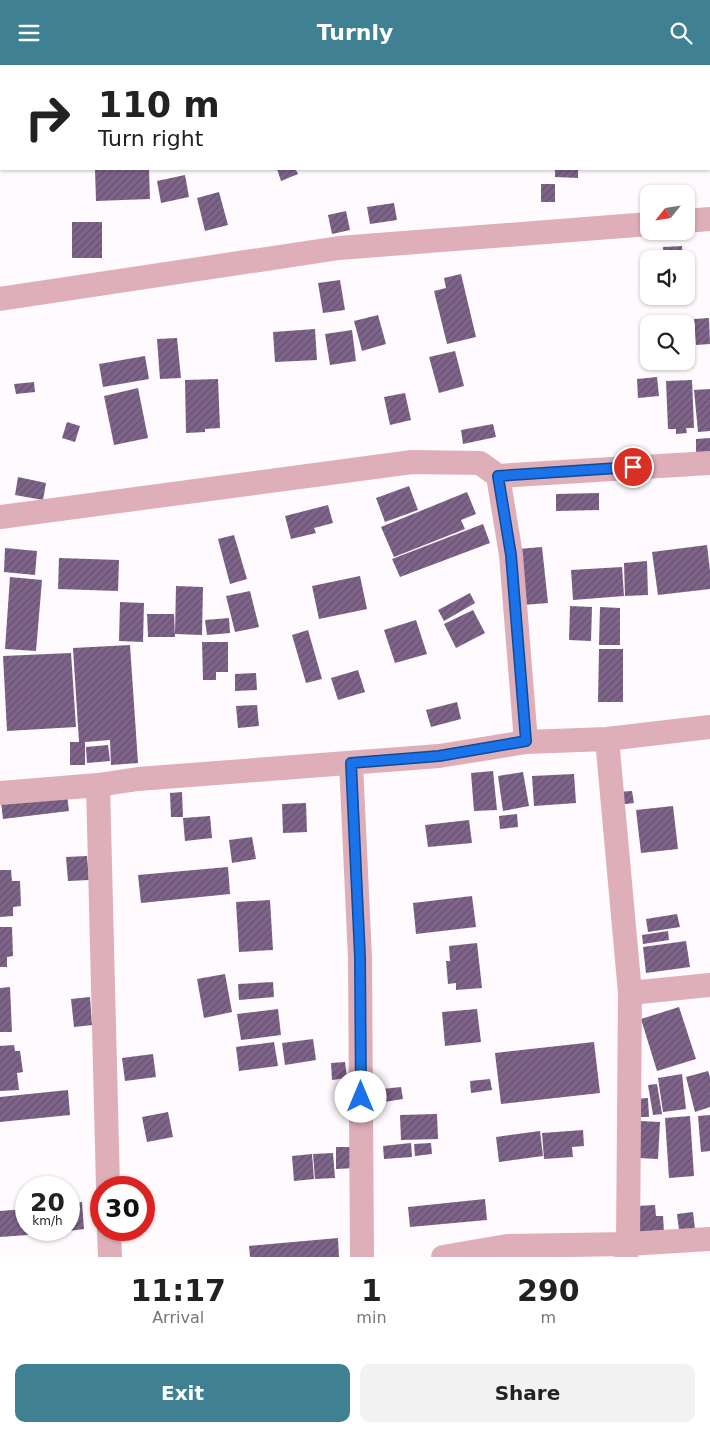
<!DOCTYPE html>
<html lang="en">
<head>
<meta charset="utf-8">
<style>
	body { margin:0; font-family:"DejaVu Sans",sans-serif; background:#f2f2f2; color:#222; height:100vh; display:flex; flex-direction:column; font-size:19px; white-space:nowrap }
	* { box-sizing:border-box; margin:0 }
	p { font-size:16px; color:#767676 }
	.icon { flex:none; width:28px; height:28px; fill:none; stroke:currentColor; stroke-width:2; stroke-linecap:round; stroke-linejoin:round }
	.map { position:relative; height:1192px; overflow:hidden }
	.drawer { display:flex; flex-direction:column; background:#fff; flex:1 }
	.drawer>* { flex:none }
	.hud { position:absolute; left:0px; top:0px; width:710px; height:105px; box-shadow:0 1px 4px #0004; background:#fff; color:#222; overflow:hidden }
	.needle { width:32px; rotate:240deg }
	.controls { position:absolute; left:640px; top:120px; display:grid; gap:10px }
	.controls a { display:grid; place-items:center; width:55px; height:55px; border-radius:10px; background:#fff; box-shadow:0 1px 4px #0004; font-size:25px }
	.speed { position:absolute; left:15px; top:1111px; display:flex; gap:10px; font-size:25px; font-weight:700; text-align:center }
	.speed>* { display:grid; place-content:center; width:65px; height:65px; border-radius:50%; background:#fff; box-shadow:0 1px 4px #0004; line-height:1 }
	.speed small { font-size:12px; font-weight:400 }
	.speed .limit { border:8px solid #d22; background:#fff; color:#111 }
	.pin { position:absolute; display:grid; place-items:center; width:42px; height:42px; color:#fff; margin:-21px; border:2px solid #fff; border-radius:50%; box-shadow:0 1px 5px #0007 }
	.me { position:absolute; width:55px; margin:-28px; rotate:0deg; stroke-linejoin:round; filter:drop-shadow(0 0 4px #0008) }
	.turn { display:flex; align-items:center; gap:18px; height:105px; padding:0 15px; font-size:22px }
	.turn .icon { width:65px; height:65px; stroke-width:2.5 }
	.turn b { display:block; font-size:35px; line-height:42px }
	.eta { display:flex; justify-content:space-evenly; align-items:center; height:85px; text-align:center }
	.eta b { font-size:30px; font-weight:600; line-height:35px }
	.button { display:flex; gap:10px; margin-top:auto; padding:10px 15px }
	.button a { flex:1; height:58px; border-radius:10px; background:#3f8093; color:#fff; font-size:20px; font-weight:600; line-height:58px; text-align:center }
	.button a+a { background:#f2f2f2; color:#222 }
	header { display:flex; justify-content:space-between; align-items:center; height:65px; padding:0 15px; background:#3f8093; color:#fff; font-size:22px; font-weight:600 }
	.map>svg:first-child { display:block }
</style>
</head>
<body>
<header><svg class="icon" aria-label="menu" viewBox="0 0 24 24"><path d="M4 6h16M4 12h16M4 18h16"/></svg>Turnly<svg class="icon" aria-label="search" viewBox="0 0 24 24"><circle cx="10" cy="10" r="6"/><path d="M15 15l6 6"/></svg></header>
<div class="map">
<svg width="710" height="1192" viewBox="0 0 710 1192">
	<defs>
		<pattern id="building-hatch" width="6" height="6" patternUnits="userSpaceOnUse" patternTransform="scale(1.25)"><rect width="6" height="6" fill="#7e6489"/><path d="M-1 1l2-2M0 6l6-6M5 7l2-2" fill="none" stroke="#66516e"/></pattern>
	</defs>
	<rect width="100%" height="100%" fill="#fefafd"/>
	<path fill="url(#building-hatch)" d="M95,104H149L150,134L96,136Z
		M277,104H300L296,105L298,109L281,116Z
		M555,104H578V113L555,112Z
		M185,110L189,132L161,138L157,116Z
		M541,119H555V137H541Z
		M219,127L228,160L205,166L197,133Z
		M394,138L397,155L370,159L367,142Z
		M346,146L350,165L332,169L328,150Z
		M72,157H102V193H72Z
		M682,181L683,194H664L663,182Z
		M461,209L476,272L447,279L434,226L446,223L444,213Z
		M340,215L345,245L323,248L318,218Z
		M378,250L386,279L362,286L354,256Z
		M709,253L710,279L696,280L694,254Z
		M315,264L317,295L275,297L273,267Z
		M352,265L356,296L330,300L325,269Z
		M177,273L181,313L160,314L157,274Z
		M455,286L464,321L439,328L429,292Z
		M145,291L149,314L103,322L99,299Z
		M657,312L659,331L638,333L637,314Z
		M218,314L220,363L205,364V367L186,368L185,315Z
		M692,315L694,363H686L687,368L676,369V364H668L666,316Z
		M34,317L35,327L16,329L14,319Z
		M138,323L148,373L114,380L104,331Z
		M710,324V366L698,367L694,325Z
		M405,328L411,355L390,360L384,332Z
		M67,357L80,361L75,377L62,373Z
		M493,359L496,372L463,379L461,365Z
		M710,373V388H696V374Z
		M18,412L46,418L43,435L15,430Z
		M409,421L418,445L385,457L376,433Z
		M467,427L476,449L461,455L465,464L394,492L381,462Z
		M599,428V445L556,446V429Z
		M328,440L333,458L314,463L316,468L291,474L285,451Z
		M483,459L490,478L400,512L392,494Z
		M234,470L247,514L230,519L218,474Z
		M707,480L710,506V524L658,530L652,487Z
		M542,482L548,538L523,540L518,484Z
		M5,483L37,486L35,510L4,507Z
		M59,493L119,495L118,526L58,524Z
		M647,496L648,530L625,531L624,498Z
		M622,502L624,531L573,535L571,505Z
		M360,511L367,544L319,554L312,521Z
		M10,512L42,515L36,586L5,584Z
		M176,521L203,522L202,570L175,569Z
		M250,526L259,562L235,567L226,531Z
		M470,528L475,538L444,556L438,545Z
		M120,537L144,538L143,577L119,576Z
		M570,541L592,542L591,576L569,575Z
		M600,542L620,543V580H599Z
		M473,545L485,568L456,583L444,559Z
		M147,549H174L175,572H148Z
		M229,553L230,568L207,570L205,555Z
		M416,555L427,589L395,598L384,565Z
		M308,565L322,614L306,618L292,570Z
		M202,577H228V607H216V615H203Z
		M130,580L138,698L111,700L110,675L85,677V700H70V677H79L73,583Z
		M599,584H623V637H598Z
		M71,588L76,662L7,666L3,591Z
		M358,605L365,627L338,635L331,613Z
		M256,608L257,625L235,626V609Z
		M457,637L461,654L431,662L426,645Z
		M257,640L259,661L238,663L236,641Z
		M108,680L110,696L87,698L86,682Z
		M493,706L497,745L474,746L471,708Z
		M523,707L529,741L503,746L498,711Z
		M574,709L576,738L534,741L532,711Z
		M632,726L634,738L617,740L616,727Z
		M182,727L183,752H171L170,728Z
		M67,730L69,746L3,754L1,737Z
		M306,738L307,767L283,768L282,739Z
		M673,741L678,784L641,788L636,745Z
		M517,749L518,762L500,764L499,751Z
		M210,751L212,773L185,776L183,753Z
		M469,755L472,778L428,782L425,760Z
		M252,772L256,794L232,798L229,775Z
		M87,791L89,815L68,816L66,792Z
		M228,802L230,829L141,838L138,810Z
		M0,805H11L12,816H20L21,841L13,842V851L0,852Z
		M472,831L476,862L416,869L413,838Z
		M270,835L273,885L239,887L236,837Z
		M677,849L680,862L648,867L646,854Z
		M0,862H12L13,891L7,892V902H0Z
		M668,866L669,875L643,879L642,870Z
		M686,876L690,902L646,908L643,882Z
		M477,878L482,923L456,925V918L448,919L446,896H450L449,881Z
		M225,909L232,947L204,953L197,914Z
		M273,917L274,932L239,935L238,919Z
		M10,922L12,967H0V923Z
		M90,932L92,960L74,962L71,934Z
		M679,942L696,994L657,1006L641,954Z
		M278,944L281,970L241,975L237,949Z
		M477,944L481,977L445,981L442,947Z
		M313,974L316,995L285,1000L282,978Z
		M274,977L278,1001L239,1006L236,982Z
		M594,977L600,1028L501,1039L495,988Z
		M14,980L15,986H20L23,1007L17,1008L19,1025L0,1026V981Z
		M153,989L156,1012L125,1016L122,993Z
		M345,997L347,1013L332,1015L331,998Z
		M708,1006L710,1012V1042L695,1047L686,1012Z
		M682,1009L686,1044L663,1047L658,1013Z
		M490,1014L492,1025L471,1028L470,1016Z
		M657,1019L662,1049L653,1050L648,1020Z
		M401,1022L403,1034L384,1037L382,1024Z
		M68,1025L70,1050L0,1057V1032Z
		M648,1033L649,1052H632V1034Z
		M168,1047L173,1072L147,1077L142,1052Z
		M437,1049L438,1074L401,1075L400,1050Z
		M710,1050V1086L701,1087L698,1051Z
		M690,1051L694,1111L669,1113L665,1053Z
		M640,1056L660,1057L658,1094L638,1093Z
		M583,1065L584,1081L572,1082L573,1092L544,1094L542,1068Z
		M540,1066L543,1091L499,1097L496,1072Z
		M411,1078L412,1092L384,1094L383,1081Z
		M431,1078L432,1089L415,1091L414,1079Z
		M336,1082H356V1103L336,1104Z
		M333,1088L335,1113L315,1114L313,1089Z
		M312,1089L314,1114L294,1116L292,1091Z
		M485,1134L487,1155L410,1162L408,1142Z
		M82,1137L84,1164L69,1166V1138Z
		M655,1140L656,1151H663L664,1167L640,1169L637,1141Z
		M25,1144L28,1170L0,1172V1146Z
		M693,1147L695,1164L679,1165L677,1149Z
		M338,1173L339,1192H250L249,1181Z"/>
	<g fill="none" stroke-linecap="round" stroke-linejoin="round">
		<path stroke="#deafb9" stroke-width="24" d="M686,156L710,154
			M0,234L339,183L649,159
			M498,411L511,490L526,677
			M0,452L412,397L480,398L498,411L710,398
			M607,674L630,928L628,1179L626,1192
			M351,698L360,893L362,1192
			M98,720L108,1122
			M0,728L98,720L138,714L439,691L526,677L607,674L710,662
			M630,928L710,920
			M109,1165L110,1192
			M443,1192L507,1181L628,1179L710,1174"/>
	</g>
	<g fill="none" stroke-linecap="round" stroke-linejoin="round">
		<g stroke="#114b97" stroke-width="12">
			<path id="route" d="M361,1032L360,892L351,698L439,691L526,676L511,490L498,411L633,402"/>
		</g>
		<use href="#route" stroke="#1a73e8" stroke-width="9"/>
	</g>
</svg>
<div class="controls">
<a><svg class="needle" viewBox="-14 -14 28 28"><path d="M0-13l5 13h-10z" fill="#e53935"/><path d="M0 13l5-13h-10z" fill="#767676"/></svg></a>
<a><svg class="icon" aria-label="sound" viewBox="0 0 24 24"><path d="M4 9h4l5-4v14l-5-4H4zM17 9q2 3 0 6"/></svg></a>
<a><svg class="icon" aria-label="search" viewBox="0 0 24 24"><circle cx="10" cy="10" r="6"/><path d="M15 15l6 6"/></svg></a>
</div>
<div class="speed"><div>20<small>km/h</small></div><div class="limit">30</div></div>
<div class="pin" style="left:633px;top:402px;background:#d93025"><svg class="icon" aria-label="arrive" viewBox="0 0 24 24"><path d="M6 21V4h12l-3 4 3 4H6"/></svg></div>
<svg class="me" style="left:361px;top:1032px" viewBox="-20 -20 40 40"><circle r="19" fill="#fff"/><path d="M0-13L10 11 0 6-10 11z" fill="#1a73e8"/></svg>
<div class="hud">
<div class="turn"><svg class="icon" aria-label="right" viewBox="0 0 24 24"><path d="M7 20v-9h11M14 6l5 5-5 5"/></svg><div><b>110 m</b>Turn right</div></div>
</div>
</div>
<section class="drawer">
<div class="eta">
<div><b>11:17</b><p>Arrival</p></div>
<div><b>1</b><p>min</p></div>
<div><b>290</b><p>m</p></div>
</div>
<div class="button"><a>Exit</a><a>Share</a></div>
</section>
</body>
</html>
